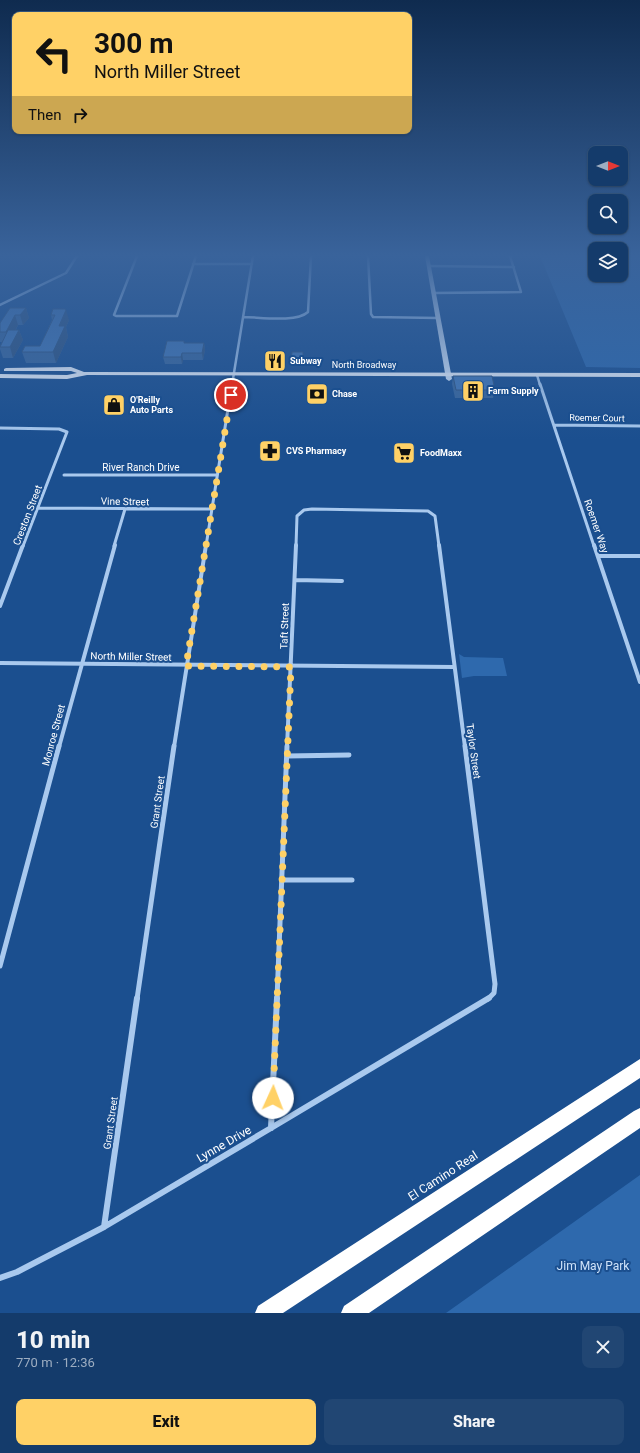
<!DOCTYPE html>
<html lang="en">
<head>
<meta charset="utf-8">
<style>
	body { margin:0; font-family:Roboto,sans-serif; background:#214673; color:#f1f3f6; height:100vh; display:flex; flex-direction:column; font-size:15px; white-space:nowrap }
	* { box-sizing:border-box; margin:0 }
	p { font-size:13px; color:#9dadc1 }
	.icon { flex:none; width:22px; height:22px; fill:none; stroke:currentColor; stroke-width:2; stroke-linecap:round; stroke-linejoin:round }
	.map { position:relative; height:1313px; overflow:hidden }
	.side { display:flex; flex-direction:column; background:#143b6b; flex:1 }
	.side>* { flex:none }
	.top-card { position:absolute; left:12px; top:12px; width:400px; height:122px; border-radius:8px; box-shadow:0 1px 3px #0004,0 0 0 1px #33557e; background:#ffd166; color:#111; overflow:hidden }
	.needle { width:26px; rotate:90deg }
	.controls { position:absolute; left:588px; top:146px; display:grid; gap:8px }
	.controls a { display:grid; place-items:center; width:40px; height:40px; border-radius:8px; background:#143b6b; box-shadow:0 1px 3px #0004,0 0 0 1px #33557e; font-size:20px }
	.pin { position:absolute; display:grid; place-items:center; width:34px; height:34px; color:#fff; margin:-17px; border:2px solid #fff; border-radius:50%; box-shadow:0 1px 4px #0007 }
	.me { position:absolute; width:44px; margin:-22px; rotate:2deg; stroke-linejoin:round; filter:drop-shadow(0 0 3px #0008) }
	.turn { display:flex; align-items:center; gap:14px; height:84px; padding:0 16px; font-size:18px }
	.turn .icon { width:52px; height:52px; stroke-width:2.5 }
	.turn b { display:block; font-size:28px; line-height:34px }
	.then { display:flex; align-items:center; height:38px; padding:0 16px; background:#0003; gap:8px; font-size:15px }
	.round { display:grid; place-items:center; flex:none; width:42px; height:42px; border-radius:8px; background:#214673 }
	.head { display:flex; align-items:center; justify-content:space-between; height:68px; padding:0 16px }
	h1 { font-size:24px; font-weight:800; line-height:30px }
	.button { display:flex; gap:8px; margin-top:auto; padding:8px 16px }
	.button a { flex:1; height:46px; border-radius:8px; background:#ffd166; color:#111; font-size:16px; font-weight:800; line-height:46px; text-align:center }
	.button a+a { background:#214673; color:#f1f3f6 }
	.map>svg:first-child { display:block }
</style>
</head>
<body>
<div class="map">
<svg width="640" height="1313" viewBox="0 0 640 1313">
	<rect width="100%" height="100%" fill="#1b4f8f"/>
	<path fill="#2e69ad" d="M540,256H595V275H621V256H640V368L586,367Z
		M459,654L464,657L503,658L507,676H474L462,678Z
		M640,1175V1313H446Z"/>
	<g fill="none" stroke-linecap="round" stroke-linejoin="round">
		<path stroke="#a9c9ee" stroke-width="2.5" d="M137,256L114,315L116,316H177L196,256
			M368,256L371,314L373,317L438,318
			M193,264H252
			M429,266L514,267
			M433,293L521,292L510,256
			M0,305L66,273L77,256
			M243,317C259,317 296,323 308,312L311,256
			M537,375L540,385
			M232,385L253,256"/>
		<path stroke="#a9c9ee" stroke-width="3" d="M540,384L594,546
			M554,425L640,426
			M0,428L59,429L67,432L23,546
			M64,475H217
			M38,508L211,509
			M114,546L125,509
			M206,546L232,384
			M296,546L297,516L304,510L312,509L428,511L435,516L439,546"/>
		<path stroke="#a9c9ee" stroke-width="4" d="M439,545L465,747
			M594,545L640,682
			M598,556H640
			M295,580L342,581
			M0,606L23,545
			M0,663L454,667
			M59,747L115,545
			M174,747L206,545
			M287,747L296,545"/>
		<path stroke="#a9c9ee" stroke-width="5" d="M465,746L495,984L494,993L488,999
			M287,756L349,755
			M282,880H352
			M0,966L59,746
			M137,999L174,746
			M277,999L287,746"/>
		<path stroke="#a9c9ee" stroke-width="6" d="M271,1128L277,998
			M271,1128L489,998
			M104,1227L137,998
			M0,1278L17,1272L104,1227L271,1128"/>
		<path fill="#d6e6fa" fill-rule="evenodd" d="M425,256H429L452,379L449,381L446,379Z"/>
		<path fill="#f0f6ff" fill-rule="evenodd" d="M71,367L84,372L640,373V377L87,375L67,379L0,378V374L67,375L77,373L71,371H4V369L6,368Z"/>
		<path fill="#fff" fill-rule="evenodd" d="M640,1059V1078L283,1313H255L258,1306Z
			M640,1108V1128L369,1313H341L344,1306L634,1111Z"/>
	</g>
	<path fill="#3a679d" d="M26,308L29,318L23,325H18L16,330H19L23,340L13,358H3L0,349V346L2,342H0V323Z
		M53,309L69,320L66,327L68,337L56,363H26L22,352L40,346L52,320L51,315Z
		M184,343H204L205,350L203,360H183L182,364H165L163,357Z
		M303,352V365H291V360Z
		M453,376L495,390L493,398H455L452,384Z"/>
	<path fill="#305480" d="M26,308L29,318L23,325L20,315Z
		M66,310L69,320L66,327L68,337L56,363L53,352L59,326Z
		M15,315L18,325L9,342L6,332Z
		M19,330L23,340L13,358L10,347Z
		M204,343L205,350L203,360L202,353Z
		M182,353L183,360L182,364L181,357Z"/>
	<path fill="#4478b7" stroke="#305480" d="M10,308H26L20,315H15L6,332H0V323Z
		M53,309H65L66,310L59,326H65L53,352H22L25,346H40L55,315H51Z
		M8,330H19L10,347H0Z
		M167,341H184V343H204L202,353H182L181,357H163Z
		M292,352H303V360H291Z
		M453,376H492L495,390H456Z"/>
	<linearGradient id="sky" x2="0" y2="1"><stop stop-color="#0f2b4f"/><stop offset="0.58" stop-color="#39639b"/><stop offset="1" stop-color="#39639b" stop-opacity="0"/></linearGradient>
	<rect width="640" height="440" fill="url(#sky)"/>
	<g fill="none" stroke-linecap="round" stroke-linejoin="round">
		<path stroke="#ffd166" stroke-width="7" stroke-dasharray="0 12.6" d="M231,395L186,666L291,667L273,1098"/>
	</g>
	<defs>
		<g id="restaurant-square" transform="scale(1.15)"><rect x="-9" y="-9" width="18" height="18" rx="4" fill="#ffd166" stroke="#1b4f8f"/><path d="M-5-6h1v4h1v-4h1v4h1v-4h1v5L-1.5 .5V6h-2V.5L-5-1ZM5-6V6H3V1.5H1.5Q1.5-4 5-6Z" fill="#111"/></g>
		<g id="building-square" transform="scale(1.15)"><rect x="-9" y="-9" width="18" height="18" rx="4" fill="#ffd166" stroke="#1b4f8f"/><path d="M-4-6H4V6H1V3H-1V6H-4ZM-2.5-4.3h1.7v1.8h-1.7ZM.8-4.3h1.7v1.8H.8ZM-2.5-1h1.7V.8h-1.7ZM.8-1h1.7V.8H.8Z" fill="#111"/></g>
		<g id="bank-square" transform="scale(1.15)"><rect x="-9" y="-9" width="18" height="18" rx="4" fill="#ffd166" stroke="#1b4f8f"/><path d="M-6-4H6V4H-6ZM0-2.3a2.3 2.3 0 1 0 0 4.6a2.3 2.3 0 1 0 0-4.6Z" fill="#111"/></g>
		<g id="shop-square" transform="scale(1.15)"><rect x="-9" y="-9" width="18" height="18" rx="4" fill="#ffd166" stroke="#1b4f8f"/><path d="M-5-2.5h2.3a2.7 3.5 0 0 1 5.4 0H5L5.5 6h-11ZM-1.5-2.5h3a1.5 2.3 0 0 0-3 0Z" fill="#111"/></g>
		<g id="pharmacy-square" transform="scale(1.15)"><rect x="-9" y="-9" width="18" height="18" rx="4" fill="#ffd166" stroke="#1b4f8f"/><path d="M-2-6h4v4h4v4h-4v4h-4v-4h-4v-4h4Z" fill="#111"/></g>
		<g id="supermarket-square" transform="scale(1.15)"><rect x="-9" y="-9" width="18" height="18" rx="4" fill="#ffd166" stroke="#1b4f8f"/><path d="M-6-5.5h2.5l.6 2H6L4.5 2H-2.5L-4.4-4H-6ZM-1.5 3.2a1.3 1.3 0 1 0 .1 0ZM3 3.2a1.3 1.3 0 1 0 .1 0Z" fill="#111"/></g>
	</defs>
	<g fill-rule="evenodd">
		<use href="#restaurant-square" x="275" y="361"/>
		<use href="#building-square" x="473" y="391"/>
		<use href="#bank-square" x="317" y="394"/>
		<use href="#shop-square" x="114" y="405"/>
		<use href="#pharmacy-square" x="270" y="451"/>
		<use href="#supermarket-square" x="404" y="453"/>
	</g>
	<g text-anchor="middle" stroke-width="4" stroke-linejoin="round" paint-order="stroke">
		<g font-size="9" font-weight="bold" fill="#fff" stroke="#1b4f8f" text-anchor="start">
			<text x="290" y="364">Subway</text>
			<text x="488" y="394">Farm Supply</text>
			<text x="332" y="397">Chase</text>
			<text x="130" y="403">O'Reilly<tspan x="130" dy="10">Auto Parts</tspan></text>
			<text x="286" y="454">CVS Pharmacy</text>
			<text x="420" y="456">FoodMaxx</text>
		</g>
		<g font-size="9" fill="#fff" stroke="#1b4f8f">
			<text x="364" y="368">North Broadway</text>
			<text transform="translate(597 418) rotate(1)" y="3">Roemer Court</text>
		</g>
		<g font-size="10" fill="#fff" stroke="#1b4f8f">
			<text x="141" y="471">River Ranch Drive</text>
			<text transform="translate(125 501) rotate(1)" y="4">Vine Street</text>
			<text transform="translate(27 515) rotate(-69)" y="4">Creston Street</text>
			<text transform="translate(597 526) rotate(71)" y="4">Roemer Way</text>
			<text transform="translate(284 626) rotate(-88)" y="4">Taft Street</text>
			<text transform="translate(131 656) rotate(1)" y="4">North Miller Street</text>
			<text transform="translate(53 735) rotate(-75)" y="4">Monroe Street</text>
			<text transform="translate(474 751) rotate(82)" y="4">Taylor Street</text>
			<text transform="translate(157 802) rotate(-82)" y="4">Grant Street</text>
			<text transform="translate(110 1123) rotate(-82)" y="4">Grant Street</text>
		</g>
		<g font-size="12" fill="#fff" stroke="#1b4f8f">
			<text transform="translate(224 1144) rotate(-30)" y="4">Lynne Drive</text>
			<text transform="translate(443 1176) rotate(-33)" y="4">El Camino Real</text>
		</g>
		<g font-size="12" fill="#cfe3fa" stroke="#1b4f8f">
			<text x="593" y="1270">Jim May Park</text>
		</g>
	</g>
</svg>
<div class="controls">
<a><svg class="needle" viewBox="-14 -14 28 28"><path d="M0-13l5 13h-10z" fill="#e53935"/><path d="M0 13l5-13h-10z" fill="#9dadc1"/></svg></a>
<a><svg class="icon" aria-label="search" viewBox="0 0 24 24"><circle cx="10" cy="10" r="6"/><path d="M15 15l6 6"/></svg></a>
<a><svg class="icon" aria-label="layers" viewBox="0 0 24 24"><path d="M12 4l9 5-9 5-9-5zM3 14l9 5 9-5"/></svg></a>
</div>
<div class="pin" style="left:231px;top:395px;background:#d93025"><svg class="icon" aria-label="arrive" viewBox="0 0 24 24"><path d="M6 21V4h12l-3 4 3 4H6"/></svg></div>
<svg class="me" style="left:273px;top:1098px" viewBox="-20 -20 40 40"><circle r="19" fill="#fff"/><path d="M0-13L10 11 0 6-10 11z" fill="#ffd166"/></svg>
<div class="top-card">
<div class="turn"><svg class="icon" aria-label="left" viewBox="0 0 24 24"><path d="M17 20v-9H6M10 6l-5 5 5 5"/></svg><div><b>300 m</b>North Miller Street</div></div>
<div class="then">Then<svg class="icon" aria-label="right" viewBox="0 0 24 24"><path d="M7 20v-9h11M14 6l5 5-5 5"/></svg></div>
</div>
</div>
<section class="side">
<div class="head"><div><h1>10 min</h1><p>770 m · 12:36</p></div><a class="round"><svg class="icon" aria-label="close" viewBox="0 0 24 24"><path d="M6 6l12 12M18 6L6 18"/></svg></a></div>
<div class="button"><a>Exit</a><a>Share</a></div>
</section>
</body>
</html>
